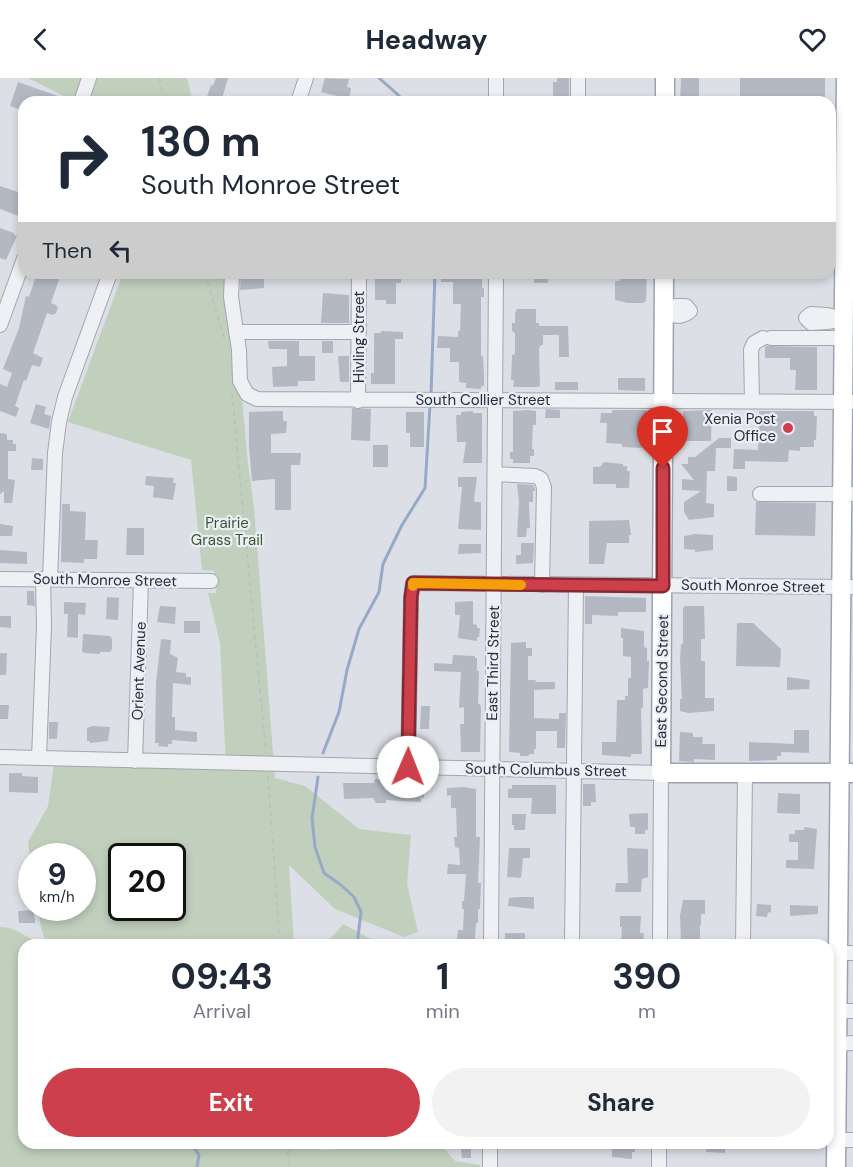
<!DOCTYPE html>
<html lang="en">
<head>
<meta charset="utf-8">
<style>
	body { margin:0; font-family:"DM Sans",sans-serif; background:#f2f2f3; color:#1f2937; height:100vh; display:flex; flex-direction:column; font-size:22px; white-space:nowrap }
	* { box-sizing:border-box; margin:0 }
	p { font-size:20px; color:#747a83 }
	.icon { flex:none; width:33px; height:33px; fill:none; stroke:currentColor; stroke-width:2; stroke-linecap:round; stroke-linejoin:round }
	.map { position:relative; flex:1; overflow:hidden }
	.details { position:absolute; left:18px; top:861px; width:816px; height:210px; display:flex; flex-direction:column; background:#fff; border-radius:18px; box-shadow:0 3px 9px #0003 }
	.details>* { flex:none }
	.top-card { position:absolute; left:18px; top:18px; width:818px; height:183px; border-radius:18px; box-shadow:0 3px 9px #0003; background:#fff; color:#1f2937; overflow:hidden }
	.speed { position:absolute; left:18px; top:765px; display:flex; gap:12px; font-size:30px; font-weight:700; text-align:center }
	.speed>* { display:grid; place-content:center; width:78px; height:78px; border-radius:50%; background:#fff; box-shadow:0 3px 9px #0003; line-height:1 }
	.speed small { font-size:15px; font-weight:400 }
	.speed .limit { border:3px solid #111; border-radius:9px; background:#fff; color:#111 }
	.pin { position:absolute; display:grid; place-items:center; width:51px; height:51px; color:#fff; margin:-62px -26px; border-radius:50% 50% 50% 0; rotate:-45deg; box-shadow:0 0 6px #0007 }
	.pin .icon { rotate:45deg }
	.me { position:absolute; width:66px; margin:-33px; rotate:1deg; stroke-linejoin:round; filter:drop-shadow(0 0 4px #0008) }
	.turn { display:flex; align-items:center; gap:21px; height:126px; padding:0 24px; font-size:27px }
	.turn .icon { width:78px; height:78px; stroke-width:2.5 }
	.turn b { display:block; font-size:42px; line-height:51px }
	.then { display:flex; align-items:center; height:57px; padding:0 24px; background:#0003; gap:12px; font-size:22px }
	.eta { display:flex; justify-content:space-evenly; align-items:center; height:102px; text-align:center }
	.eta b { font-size:36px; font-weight:700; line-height:42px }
	.action { display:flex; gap:12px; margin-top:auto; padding:12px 24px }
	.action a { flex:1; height:69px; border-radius:36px; background:#cd3f4a; color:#fff; font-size:24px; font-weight:700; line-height:69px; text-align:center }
	.action a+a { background:#f2f2f3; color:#1f2937 }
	header { display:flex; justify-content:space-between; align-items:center; height:78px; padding:0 24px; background:#fff; font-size:27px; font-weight:700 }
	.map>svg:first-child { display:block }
</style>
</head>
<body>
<header><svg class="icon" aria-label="back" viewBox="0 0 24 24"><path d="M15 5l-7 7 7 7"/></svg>Headway<svg class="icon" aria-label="heart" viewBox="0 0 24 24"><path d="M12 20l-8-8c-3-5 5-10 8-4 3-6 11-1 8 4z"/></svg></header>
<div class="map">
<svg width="853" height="1089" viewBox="0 0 853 1089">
	<rect width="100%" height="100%" fill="#dcdfe6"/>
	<path fill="#c0d0bd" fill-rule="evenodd" d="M28,0H187L193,24H76Z
		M123,195H224L236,254L248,386L254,429L275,700L305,708L359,751L411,757L407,806L418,854L404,859L335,831L289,787L294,867H47L41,850L38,830H82V778H32L31,785L28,764L48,728L54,685L226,689L220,565L208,515H216L214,493L202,492L191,382L68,344ZM122,778H172V830H122Z
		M343,846L382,867H325Z
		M0,849C19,849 27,862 45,867H24V1065H321V1072L440,1066L455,1083L480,1087V1089H0Z"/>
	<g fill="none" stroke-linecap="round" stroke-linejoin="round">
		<path stroke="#96aac7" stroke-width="3" d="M379,0L406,24
			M431,317L435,195
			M323,675L339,634L347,592L359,551L379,514L383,486L402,447L425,410L430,327
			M318,699L312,740L315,769L324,795L341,807L354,819L361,834L357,867
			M191,1065L199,1077L197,1089"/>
	</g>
	<path fill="#b3b8c3" d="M216,0H228L221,24H205L211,7L213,8Z
		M325,0L349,1L347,9L351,10L349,21L321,14Z
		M557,0H569V24H553V4H557Z
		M681,0H699V24H680Z
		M740,0H825V24H765V18H747V24H740Z
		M18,4L72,23V24H24V33L10,28Z
		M0,108L24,116V140L0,131Z
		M0,150L14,155V157L17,158L6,182L0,180Z
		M37,195H61L51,225L56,227L58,230L56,235L53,237L47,235L33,275L43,280L40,289L32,287L26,303L24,302L15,328L19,330L16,339L0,333V306L7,309L12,295L3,291L19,250L26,218L29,219Z
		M241,195L264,198V210L240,212Z
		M375,195H401V205H396V226H386V222H375Z
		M441,195H482V210H484V219H481V278H483L484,298V308H481V311L466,310V305L459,304V284H450V270H437L438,258L458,259V253H460L461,226H453V204H441Z
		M534,195H548V205H534Z
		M622,195H647L646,223L643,225H628L615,222V203H620Z
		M323,215L349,217V245H321Z
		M517,231H536V245H539V248H568L569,279H559V257H543V267H541L539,270L540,308L537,309H513L514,302H511L512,277L515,276V255L512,253V245H515V235Z
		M381,253L403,254V261H395V306H371V295H374V255H381Z
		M268,263H299V278H315V303H298V308L273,309L272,289L287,288V271H269Z
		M322,263H333V275H322Z
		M767,268L817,269V312H795L796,292H790V280H765V269Z
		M338,278H349V304H340Z
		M618,300H645V313L618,312Z
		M555,304H578V312H555Z
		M36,326L46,329L44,336L51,338L49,351L30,345Z
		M352,330L371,331L370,363L351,362Z
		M546,331L560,332V340H545Z
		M528,332L536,333V347H533L532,371H534V378H530V385H513V381H510V374H513V333Z
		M612,332H647L642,370L622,369V366L606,365L607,345H600L601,335H612Z
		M712,332L711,363H682L683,333Z
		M283,333V343H287L286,355L271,356V375H301L300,387H291V432H275V401L252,403L249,369V334Z
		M473,333V335H482V385H463L466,364H457L456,337H461V334Z
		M759,333H814V338H817L816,362H814V369H800V373L789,372L788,384L745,383V391H733L734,371L758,372Z
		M406,334H424V369H410V355H406Z
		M0,355L7,356V362H13V366H16V373H8V401L15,402L12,425H4V413L0,416Z
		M719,360H731V370H716L715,393H707L706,425L714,426V439L689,442L684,434V424L701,413L682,412V401L694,402L681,386H688V379H695Z
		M373,367H388V389H373Z
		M32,380L43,381V392H31Z
		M604,384L623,386V388H627V393H630L629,410H616V406H593V389H600Z
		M146,398L174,400L173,405H176L173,422L153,419L154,408L145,407Z
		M727,398L737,399V413H727Z
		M458,399H477L474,422L475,424H481V452L458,451L462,409H458Z
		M517,406L533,407L535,411V413H533V424H529L530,450H527L526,459H517L519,424Z
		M756,424L816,425L815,458L755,457Z
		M62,426H70V433L86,434L85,462H98L97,481H84V485L61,484Z
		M629,442L631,457H629V465H607L604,486H589V443Z
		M0,446L13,448L12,458H0Z
		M127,450H144V477H126Z
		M695,456L713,457V472L695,474V472L684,471V458Z
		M521,465H534L533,485L516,486V477H521Z
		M459,466H481V475L458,476Z
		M0,472L27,474V486L0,485Z
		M27,513H34L35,528L27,527Z
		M585,518L646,520V534H618V538L592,537V546H585Z
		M107,519L119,520L118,542L106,541Z
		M473,523V546L477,547V550H480L479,559H477V563L458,560L460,537H455V524Z
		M64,524L86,525L85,537L78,536V560L67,559L68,536H64Z
		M160,528L176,529L175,546L157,544Z
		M685,528H704L705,561H701V583H705V620H714V633L688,635L680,633V621H682L680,582L681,566H683V530Z
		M0,538H11V550L0,549Z
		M184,543H200V555H184Z
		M737,545H753L781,571L780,589L736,588Z
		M621,550L644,553V569L647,570V583H649L648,610L643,611V630H641L642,676H631V679L602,677V664H616L617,622H625V618H628V600H631V579L623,578V560H621Z
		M83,556L110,558L112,561V571L110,574H100V576L84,575L82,573Z
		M161,561L171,562L170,576L178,580L176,594L186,595V599H191V607L173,605L172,639H175V652L197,654V664L172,662V666H168V669L158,668L159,665H155L156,605Z
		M526,564V570H532V578H528V602H536L535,604H555V611L534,612V640L559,641V635H566L565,670H557V653H536V671H534V676H529V678H520V675L509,674L511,565Z
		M0,575H7L6,597H0Z
		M453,577L475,578V580H477V593H479L478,626H480L481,630L480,674H461L460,646H464V629L459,630L461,594L434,593V585L452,586Z
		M787,599L810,602L809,611L787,612Z
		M0,627H9L8,641H0Z
		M421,628H430L429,651H420Z
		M49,644H58L57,661H49Z
		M92,648L110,649L108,663L90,665V663H87V650Z
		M794,652H809V675L781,674V678H777V682L749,683V664L794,666Z
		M680,654L693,655V659H703L702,666H715V682L694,681V684L679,683Z
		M9,695H22V698L38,699V715L9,714Z
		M375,701L421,703V705H424V720H421V724L386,722V725H376L373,720L344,721L343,705H374Z
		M583,706H595L596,724H591V728H583Z
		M512,707H556V736H531L532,720H508V711H512Z
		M464,709L476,711V759H480L478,805H481L480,831H478V845H476L475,861L472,867L459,866V861H457L458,852H463L464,831H462V823H464L466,796H447L448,786L460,787L459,770L455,769L454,759H457L456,730H451V717L447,718V710Z
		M778,715L800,716V736L777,735Z
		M648,735V752H645V756H635V749H630L629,736Z
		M512,736H526L525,752H514V747H512Z
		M804,749L817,751L814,791L786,790V782H798V764H789V756H795V752H804Z
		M509,770H530V780H523L521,800L507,799Z
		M627,770L648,771V799L642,801L641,814H615L616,805H628Z
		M519,819H534V831L508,828L509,820Z
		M683,822H705V836H701V847H700V867H689L681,864L680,838Z
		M757,826L771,827V835L768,834L767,839L756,838Z
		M790,827L818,828V836L790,838Z
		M34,832L35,845H19L18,833Z
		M620,838H641L640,855H644L643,867H621L622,849H620Z
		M505,855H525V866H505Z
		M460,1065H471V1080H462Z
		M616,1065H635V1074H632V1081L612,1079V1068H616Z
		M706,1065H725V1075L706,1074Z"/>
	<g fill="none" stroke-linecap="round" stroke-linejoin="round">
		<g stroke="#a2a6b0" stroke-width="16">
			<path id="minor" d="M81,24L89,0
				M298,24L306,0
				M496,24V0
				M578,24V0
				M830,144H853
				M232,195L231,219L239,272L240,303L247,316L257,321L853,324
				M672,228H686L690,233C682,240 672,239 663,233Z
				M811,236L827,237L844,241L827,244L811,245L806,240Z
				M0,247L24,181
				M236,254H359
				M771,260H844
				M358,323L359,195
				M752,323L751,272L754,265L763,260
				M495,396L535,398L541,401L544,409L542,507
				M760,416H853
				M0,501L211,503
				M50,501L55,375L59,344L65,319L110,195
				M0,679L661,695L660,867
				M39,680L44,548L43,501
				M135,683L141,503
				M408,689L411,519L413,505L853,509
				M491,867L496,195
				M572,867L576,507
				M743,867L745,696
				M828,875H853
				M838,933H853
				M837,966L853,965
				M828,1059L837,1062H853
				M490,1065V1089
				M659,1089V1065"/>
		</g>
		<g stroke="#9ba3b2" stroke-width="21">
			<path id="major" d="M665,24V0
				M664,195L661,695H851
				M836,1089L846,0"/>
		</g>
		<path stroke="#babdc4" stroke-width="1.5" stroke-dasharray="4.5 4.5" stroke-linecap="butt" d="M159,0L165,24
			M205,195L225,263
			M232,315L266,675
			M268,698L280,867
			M286,1065L290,1089
			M288,1073L295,1070L296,1065"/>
		<use href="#minor" stroke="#eef0f4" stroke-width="14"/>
		<use href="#major" stroke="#fff" stroke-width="18"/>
	</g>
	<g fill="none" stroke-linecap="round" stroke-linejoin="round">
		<g stroke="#852930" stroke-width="15">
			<path id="route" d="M408,689L411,519L413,505L663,508V390"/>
		</g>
		<use href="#route" stroke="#cd3f4a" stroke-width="10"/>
		<path stroke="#f59e0b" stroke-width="10" d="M413,508V505L521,507"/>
	</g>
	<circle fill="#cd3f4a" stroke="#ebeef4" stroke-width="2" cx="788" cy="350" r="6"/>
	<g text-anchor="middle" stroke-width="4.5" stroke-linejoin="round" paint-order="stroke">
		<g font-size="15" fill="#262c3c" stroke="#ebeef4">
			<text transform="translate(359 259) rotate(-90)" y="5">Hivling Street</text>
			<text x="483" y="327">South Collier Street</text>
			<text transform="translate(105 502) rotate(1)" y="5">South Monroe Street</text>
			<text transform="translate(753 508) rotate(1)" y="5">South Monroe Street</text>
			<text transform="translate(493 585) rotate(-89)" y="5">East Third Street</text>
			<text transform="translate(139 593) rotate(-88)" y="5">Orient Avenue</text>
			<text transform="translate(662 603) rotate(-89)" y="5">East Second Street</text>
			<text transform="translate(546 692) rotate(1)" y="5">South Columbus Street</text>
		</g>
		<g font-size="15" fill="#262c3c" stroke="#ebeef4" text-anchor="end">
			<text x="776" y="346">Xenia Post<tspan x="776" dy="17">Office</tspan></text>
		</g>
		<g font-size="15" fill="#375833" stroke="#ebeef4">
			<text x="227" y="450">Prairie<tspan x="227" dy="17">Grass Trail</tspan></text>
		</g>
	</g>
</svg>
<div class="speed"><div>9<small>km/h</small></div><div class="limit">20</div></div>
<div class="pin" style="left:663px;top:390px;background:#d93025"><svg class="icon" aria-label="arrive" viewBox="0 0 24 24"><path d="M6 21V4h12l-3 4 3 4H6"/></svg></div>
<svg class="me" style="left:408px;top:689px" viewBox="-20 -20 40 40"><circle r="19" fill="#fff"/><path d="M0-13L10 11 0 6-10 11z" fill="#cd3f4a"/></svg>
<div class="top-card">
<div class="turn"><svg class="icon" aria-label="right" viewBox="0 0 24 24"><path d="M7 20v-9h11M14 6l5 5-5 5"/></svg><div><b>130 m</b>South Monroe Street</div></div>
<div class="then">Then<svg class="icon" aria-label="left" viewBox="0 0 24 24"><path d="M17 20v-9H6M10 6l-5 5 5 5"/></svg></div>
</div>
<section class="details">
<div class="eta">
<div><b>09:43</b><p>Arrival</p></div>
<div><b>1</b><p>min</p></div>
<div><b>390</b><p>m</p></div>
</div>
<div class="action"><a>Exit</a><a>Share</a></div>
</section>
</div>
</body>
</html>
